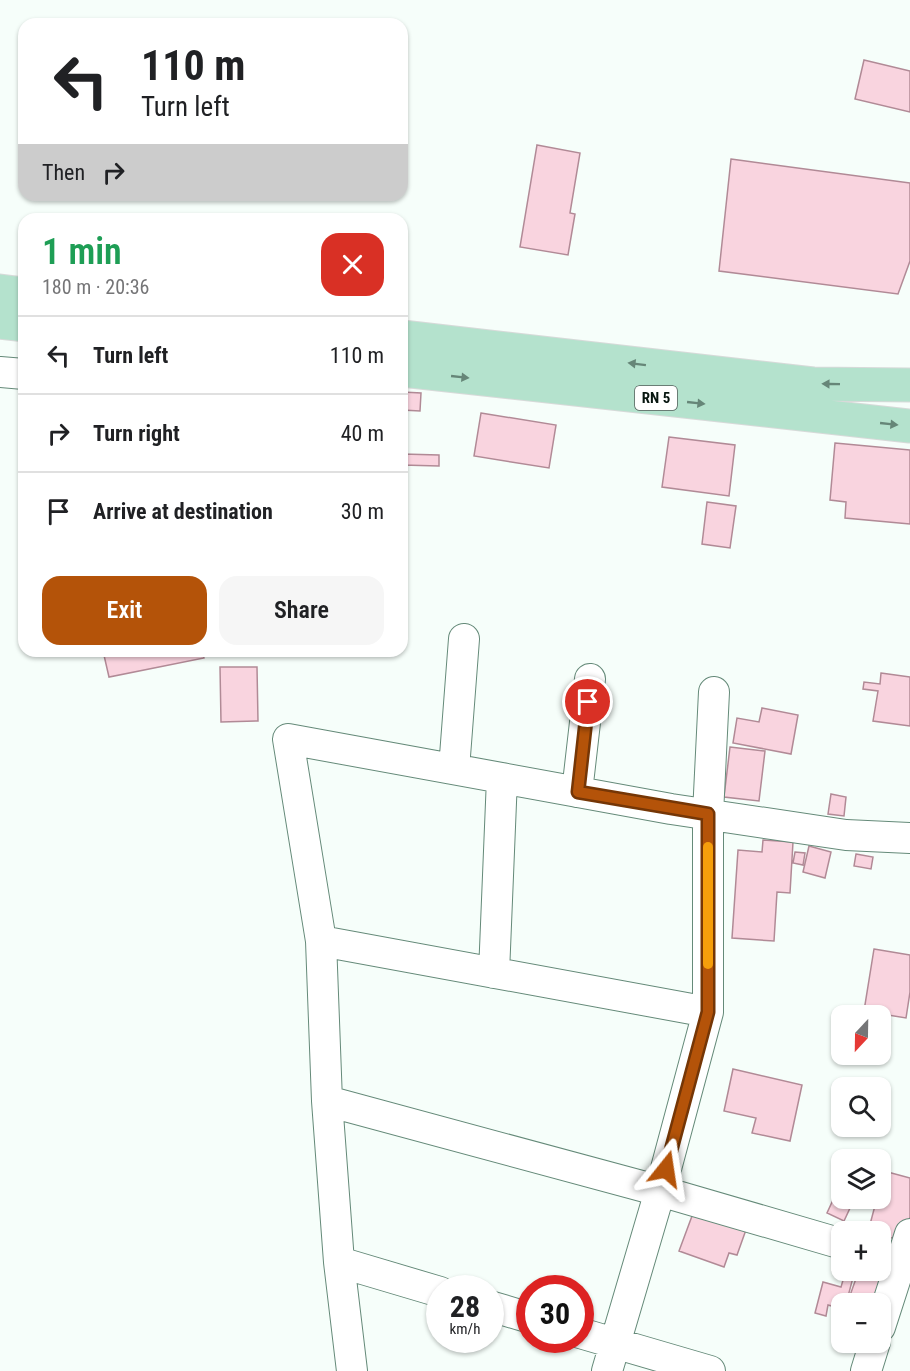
<!DOCTYPE html>
<html lang="en">
<head>
<meta charset="utf-8">
<style>
	body { margin:0; font-family:"Roboto Condensed",sans-serif; background:#f6f6f6; color:#202124; height:100vh; display:flex; flex-direction:column; font-size:22px; white-space:nowrap }
	* { box-sizing:border-box; margin:0 }
	p { font-size:20px; color:#757577 }
	.icon { flex:none; width:33px; height:33px; fill:none; stroke:currentColor; stroke-width:2; stroke-linecap:round; stroke-linejoin:round }
	.map { position:relative; flex:1; overflow:hidden }
	.drawer { position:absolute; left:18px; top:213px; width:390px; height:444px; display:flex; flex-direction:column; background:#fff; border-radius:18px; box-shadow:0 2px 4px #0004 }
	.drawer>* { flex:none }
	.hud { position:absolute; left:18px; top:18px; width:390px; height:183px; border-radius:18px; box-shadow:0 2px 4px #0004; background:#fff; color:#202124; overflow:hidden }
	.needle { width:39px; rotate:202deg }
	.tools { position:absolute; left:831px; top:1005px; display:grid; gap:12px }
	.tools a { display:grid; place-items:center; width:60px; height:60px; border-radius:12px; background:#fff; box-shadow:0 2px 4px #0004; font-size:30px }
	.speed { position:absolute; left:426px; top:1275px; display:flex; gap:12px; font-size:30px; font-weight:700; text-align:center }
	.speed>* { display:grid; place-content:center; width:78px; height:78px; border-radius:50%; background:#fff; box-shadow:0 2px 4px #0004; line-height:1 }
	.speed small { font-size:15px; font-weight:400 }
	.speed .limit { border:9px solid #d22; background:#fff; color:#111 }
	.pin { position:absolute; display:grid; place-items:center; width:51px; height:51px; color:#fff; margin:-26px; border:3px solid #fff; border-radius:50%; box-shadow:0 2px 6px #0007 }
	.me { position:absolute; width:66px; margin:-33px; rotate:15deg; stroke-linejoin:round; filter:drop-shadow(0 0 4px #0008) }
	.turn { display:flex; align-items:center; gap:21px; height:126px; padding:0 24px; font-size:27px }
	.turn .icon { width:78px; height:78px; stroke-width:2.5 }
	.turn b { display:block; font-size:42px; line-height:51px }
	.then { display:flex; align-items:center; height:57px; padding:0 24px; background:#0003; gap:12px; font-size:22px }
	.round { display:grid; place-items:center; flex:none; width:63px; height:63px; border-radius:18px; background:#f6f6f6 }
	.overview { display:flex; align-items:center; justify-content:space-between; height:102px; padding:0 24px }
	h1 { font-size:36px; font-weight:600; line-height:45px; color:#1e9e55 }
	.action { display:flex; gap:12px; margin-top:auto; padding:12px 24px }
	.action a { flex:1; height:69px; border-radius:18px; background:#b45309; color:#fff; font-size:24px; font-weight:600; line-height:69px; text-align:center }
	.action a+a { background:#f6f6f6; color:#202124 }
	ul { padding:0; list-style:none }
	li { display:flex; align-items:center; gap:18px; height:78px; padding:0 24px; border-top:2px solid #e0e0e0 }
	li div { flex:1 }
	li b { display:block; font-size:22px }
	li em { font-style:normal }
	.map>svg:first-child { display:block }
</style>
</head>
<body>
<div class="map">
<svg width="910" height="1371" viewBox="0 0 910 1371">
	<rect width="100%" height="100%" fill="#f6fefa"/>
	<path fill="#f9d4df" stroke="#b18a96" stroke-width="1.5" d="M864,60L910,71V112L855,99Z
		M537,145L580,153L570,213L575,214L568,255L520,247Z
		M731,159L910,183V261L898,294L719,271Z
		M402,392L421,393L420,411L402,410Z
		M481,413L556,425L549,468L474,456Z
		M669,437L735,445L729,496L662,487Z
		M835,443L910,450V524L845,518L846,502L830,500Z
		M402,454L439,455V466L402,465Z
		M707,502L736,506L730,548L702,544Z
		M103,651H202L204,658L109,677Z
		M220,667H257L258,721L221,722Z
		M881,673L910,677V726L873,721L878,691L863,689L864,682L880,684Z
		M762,708L798,715L791,754L733,743L737,718L759,722Z
		M730,747L765,751L759,801L724,797Z
		M831,794L846,797L844,816L828,814Z
		M763,840L793,842L790,893L777,892L774,941L732,938L738,850L762,852Z
		M809,846L831,852L825,878L803,872Z
		M795,852L805,853L803,865L793,863Z
		M856,854L873,857L871,869L854,866Z
		M874,949L910,955V992L906,1018L864,1011Z
		M733,1069L802,1085L790,1141L752,1133L756,1118L724,1111Z
		M884,1171L910,1178V1217L904,1241L880,1235V1232H868L877,1198H880V1183Z
		M833,1200L850,1208L844,1221L827,1213Z
		M695,1208L747,1227L737,1255L729,1253L724,1267L679,1251Z
		M880,1263L895,1268L880,1304H847L859,1270H880Z
		M846,1270H855L846,1304H842V1309L828,1305L826,1316L815,1313L823,1282L841,1287Z"/>
	<g fill="none" stroke-linecap="round" stroke-linejoin="round">
		<g stroke="#658a79" stroke-width="32">
			<path id="minor" d="M0,372L24,374
				M454,769L464,639
				M577,792L590,679
				M321,941L708,1012
				M494,973L502,778
				M327,1101L321,941L288,739L671,809L846,835L910,838
				M339,1262L440,1292
				M490,1306L530,1318
				M880,1327L910,1234
				M580,1333L710,1371
				M352,1371L339,1262L327,1101L660,1191L842,1244
				M607,1371L660,1191L708,1012V814L714,692
				M866,1371L875,1342"/>
		</g>
		<g stroke="#d7dad9" stroke-width="35">
			<path id="major" d="M0,291L24,294
				M0,322L24,325
				M402,337L813,384L910,385
				M402,370L910,426"/>
		</g>
		<use href="#minor" stroke="#fff" stroke-width="30"/>
		<use href="#major" stroke="#b4e2cd" stroke-width="33"/>
	</g>
	<defs><path id="oneway-solid" d="M-6-.8H1V-3.2L6.5 0L1 3.2V.8H-6Z" transform="scale(1.5)"/></defs>
	<g fill="#668678">
		<use href="#oneway-solid" transform="translate(637 364) rotate(-173)"/>
		<use href="#oneway-solid" transform="translate(460 377) rotate(6)"/>
		<use href="#oneway-solid" transform="translate(831 384) rotate(-179)"/>
		<use href="#oneway-solid" transform="translate(696 403) rotate(6)"/>
		<use href="#oneway-solid" transform="translate(889 424) rotate(6)"/>
	</g>
	<g fill="none" stroke-linecap="round" stroke-linejoin="round">
		<g stroke="#753606" stroke-width="15">
			<path id="route" d="M588,702L578,792L708,814V1012L666,1169"/>
		</g>
		<use href="#route" stroke="#b45309" stroke-width="10"/>
		<path stroke="#f59e0b" stroke-width="10" d="M708,847V964"/>
	</g>
	<g text-anchor="middle" stroke-width="4.5" stroke-linejoin="round" paint-order="stroke">
		<rect fill="#fff" stroke="#515c58" stroke-width="1.5" x="635" y="386" width="42" height="24" rx="4.5"/>
		<g font-size="15" font-weight="bold" fill="#071610">
			<text x="656" y="403">RN 5</text>
		</g>
	</g>
</svg>
<div class="tools">
<a><svg class="needle" viewBox="-14 -14 28 28"><path d="M0-13l5 13h-10z" fill="#e53935"/><path d="M0 13l5-13h-10z" fill="#757577"/></svg></a>
<a><svg class="icon" aria-label="search" viewBox="0 0 24 24"><circle cx="10" cy="10" r="6"/><path d="M15 15l6 6"/></svg></a>
<a><svg class="icon" aria-label="layers" viewBox="0 0 24 24"><path d="M12 4l9 5-9 5-9-5zM3 14l9 5 9-5"/></svg></a>
<a>+</a>
<a>−</a>
</div>
<div class="speed"><div>28<small>km/h</small></div><div class="limit">30</div></div>
<div class="pin" style="left:588px;top:702px;background:#d93025"><svg class="icon" aria-label="arrive" viewBox="0 0 24 24"><path d="M6 21V4h12l-3 4 3 4H6"/></svg></div>
<svg class="me" style="left:666px;top:1169px" viewBox="-20 -20 40 40"><path d="M0-17L14 15 0 8-14 15z" fill="#b45309" stroke="#fff" stroke-width="4"/></svg>
<div class="hud">
<div class="turn"><svg class="icon" aria-label="left" viewBox="0 0 24 24"><path d="M17 20v-9H6M10 6l-5 5 5 5"/></svg><div><b>110 m</b>Turn left</div></div>
<div class="then">Then<svg class="icon" aria-label="right" viewBox="0 0 24 24"><path d="M7 20v-9h11M14 6l5 5-5 5"/></svg></div>
</div>
<section class="drawer">
<div class="overview"><div><h1>1 min</h1><p>180 m · 20:36</p></div><a class="round" style="background:#d93025;color:#fff"><svg class="icon" aria-label="close" viewBox="0 0 24 24"><path d="M6 6l12 12M18 6L6 18"/></svg></a></div>
<ul>
<li><svg class="icon" aria-label="left" viewBox="0 0 24 24"><path d="M17 20v-9H6M10 6l-5 5 5 5"/></svg><div><b>Turn left</b></div><em>110 m</em></li>
<li><svg class="icon" aria-label="right" viewBox="0 0 24 24"><path d="M7 20v-9h11M14 6l5 5-5 5"/></svg><div><b>Turn right</b></div><em>40 m</em></li>
<li><svg class="icon" aria-label="arrive" viewBox="0 0 24 24"><path d="M6 21V4h12l-3 4 3 4H6"/></svg><div><b>Arrive at destination</b></div><em>30 m</em></li>
</ul>
<div class="action"><a>Exit</a><a>Share</a></div>
</section>
</div>
</body>
</html>
